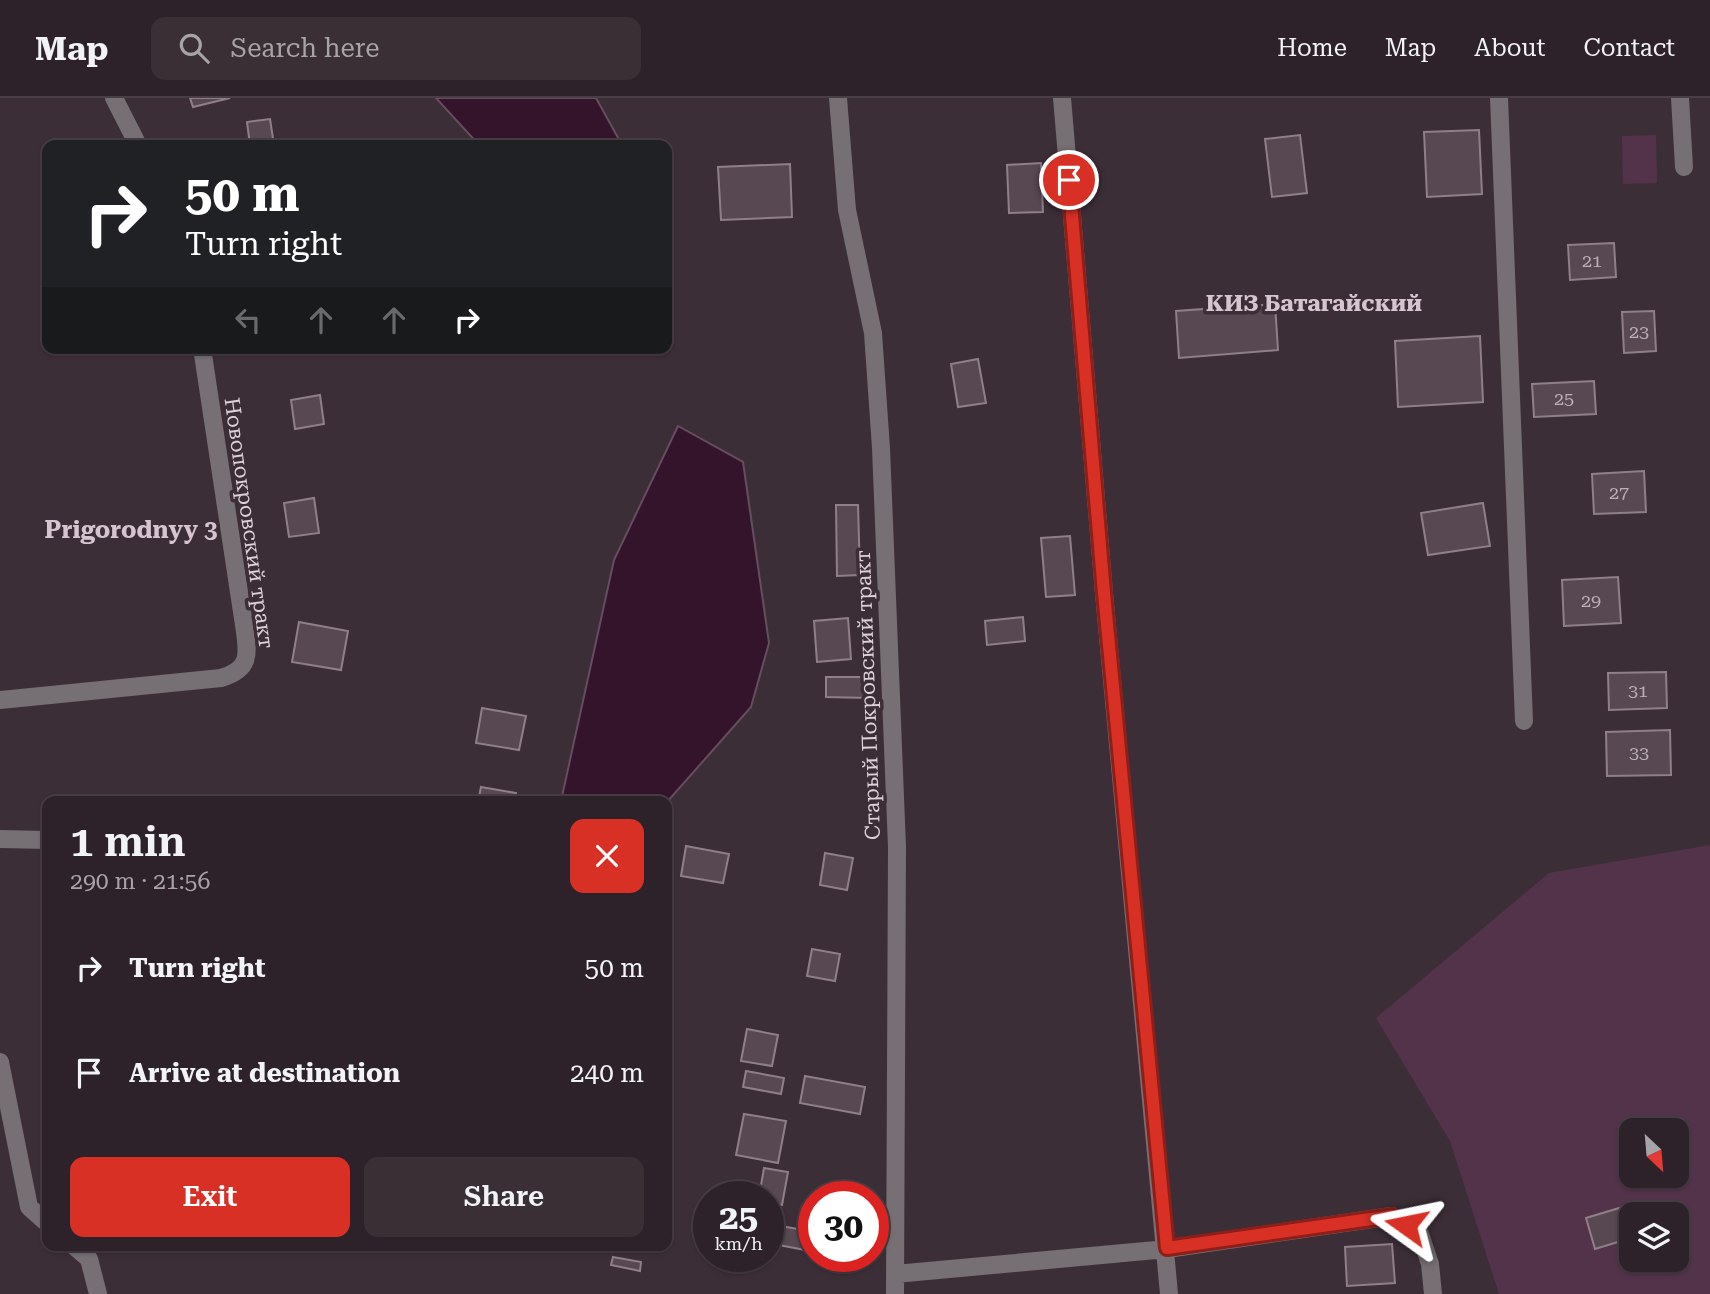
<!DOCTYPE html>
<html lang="en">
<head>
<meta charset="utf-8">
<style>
	body { margin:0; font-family:"Roboto Serif",serif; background:#392f35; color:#f1f3f6; height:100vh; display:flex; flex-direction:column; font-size:26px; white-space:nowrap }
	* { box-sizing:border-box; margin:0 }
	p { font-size:23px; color:#a7a4a8 }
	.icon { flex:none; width:38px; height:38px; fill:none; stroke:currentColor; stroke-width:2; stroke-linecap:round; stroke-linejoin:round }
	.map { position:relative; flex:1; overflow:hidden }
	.sheet { position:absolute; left:42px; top:698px; width:630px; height:455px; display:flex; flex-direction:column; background:#2d2229; border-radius:14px; box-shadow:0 2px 5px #0004,0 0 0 2px #483f46 }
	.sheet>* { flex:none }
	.guide { position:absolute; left:42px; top:42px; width:630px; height:214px; border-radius:14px; box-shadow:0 2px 5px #0004,0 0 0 2px #483f46; background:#202124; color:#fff; overflow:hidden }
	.needle { width:46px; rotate:154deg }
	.controls { position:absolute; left:1619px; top:1020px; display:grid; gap:14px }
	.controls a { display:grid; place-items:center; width:70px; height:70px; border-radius:14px; background:#2d2229; box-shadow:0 2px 5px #0004,0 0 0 2px #483f46; font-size:35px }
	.speed { position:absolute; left:693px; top:1083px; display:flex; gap:14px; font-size:35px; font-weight:700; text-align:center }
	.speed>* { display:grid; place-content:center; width:91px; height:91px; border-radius:50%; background:#2d2229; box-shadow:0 2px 5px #0004,0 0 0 2px #483f46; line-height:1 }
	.speed small { font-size:18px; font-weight:400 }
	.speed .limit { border:10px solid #d22; background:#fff; color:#111 }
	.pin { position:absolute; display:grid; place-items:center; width:60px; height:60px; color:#fff; margin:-30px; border:4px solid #fff; border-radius:50%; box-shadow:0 2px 7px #0007 }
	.me { position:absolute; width:77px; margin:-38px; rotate:282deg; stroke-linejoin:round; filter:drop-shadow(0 0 5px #0008) }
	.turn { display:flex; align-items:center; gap:24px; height:147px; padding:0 28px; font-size:32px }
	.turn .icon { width:91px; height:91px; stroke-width:2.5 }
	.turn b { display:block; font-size:49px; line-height:60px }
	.lanes { display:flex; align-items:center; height:66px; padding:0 28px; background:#0003; justify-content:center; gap:35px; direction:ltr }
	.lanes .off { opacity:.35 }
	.round { display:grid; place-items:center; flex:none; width:74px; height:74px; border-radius:14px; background:#392f35 }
	.summary { display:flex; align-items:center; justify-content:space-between; height:119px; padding:0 28px }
	h1 { font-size:42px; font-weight:600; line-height:52px }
	.cta { display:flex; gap:14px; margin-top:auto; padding:14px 28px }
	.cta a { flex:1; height:80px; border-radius:14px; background:#d93025; color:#fff; font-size:28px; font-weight:600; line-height:80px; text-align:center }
	.cta a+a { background:#392f35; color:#f1f3f6 }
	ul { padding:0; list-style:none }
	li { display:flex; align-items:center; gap:21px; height:105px; padding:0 28px }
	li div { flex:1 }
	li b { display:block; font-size:26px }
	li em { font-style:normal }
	header { display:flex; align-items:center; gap:42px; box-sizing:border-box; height:98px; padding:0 35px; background:#2d2229; border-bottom:2px solid #483f46 }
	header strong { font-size:33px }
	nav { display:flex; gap:38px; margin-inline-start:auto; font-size:24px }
	.search { width:490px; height:63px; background:#392f35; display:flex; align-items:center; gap:18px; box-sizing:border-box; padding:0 24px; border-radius:14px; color:#a7a4a8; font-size:26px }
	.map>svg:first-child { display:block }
</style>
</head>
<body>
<header>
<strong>Map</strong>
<div class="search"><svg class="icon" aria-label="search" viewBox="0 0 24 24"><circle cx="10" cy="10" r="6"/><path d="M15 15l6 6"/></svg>Search here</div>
<nav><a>Home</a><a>Map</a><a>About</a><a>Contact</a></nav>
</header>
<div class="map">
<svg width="1710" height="1196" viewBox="0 0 1710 1196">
	<rect width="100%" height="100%" fill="#3c2e37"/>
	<path fill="#53334a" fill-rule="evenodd" d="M1656,37L1657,85L1623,86L1622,38Z
		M1710,747V1196H1499L1450,1043L1376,920L1549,775ZM1631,1032H1676V1078H1631ZM1631,1116H1676V1162H1631Z"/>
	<path fill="#34142b" stroke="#664d5f" stroke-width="2" d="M436,0H596L622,47H479Z
		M678,328L743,364L769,545L751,609L667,704L561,703L614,462Z"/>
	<path fill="#574852" stroke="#907f8a" stroke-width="2" d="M190,0H230L193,9Z
		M270,21L274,47H250L247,24Z
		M1479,32L1482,96L1427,99L1424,34Z
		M1300,37L1307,95L1272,99L1265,41Z
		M1041,65L1043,114L1009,115L1007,67Z
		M790,66L792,119L721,122L718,69Z
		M1614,145L1616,179L1570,182L1568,147Z
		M1275,206L1278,252L1179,260L1176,213Z
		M1654,213L1656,253L1624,255L1622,214Z
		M1480,238L1483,304L1398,309L1395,243Z
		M978,261L986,305L958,309L951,266Z
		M1594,283L1596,316L1534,319L1532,286Z
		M320,297L324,326L295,331L291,302Z
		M1644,373L1646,414L1594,416L1592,376Z
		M314,400L319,435L289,439L284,405Z
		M1483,405L1490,448L1428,457L1421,415Z
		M836,407H858L860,477L837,478Z
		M1070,438L1075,497L1046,499L1041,440Z
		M1618,479L1621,525L1564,528L1562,482Z
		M1023,519L1025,543L987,547L985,523Z
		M848,520L851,561L817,564L814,523Z
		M299,524L348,533L341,572L292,564Z
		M1666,574L1667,610L1609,612L1608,575Z
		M826,579H869V600L826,599Z
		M482,610L526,618L519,652L476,645Z
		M1670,632L1671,677L1607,678L1606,634Z
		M481,689L516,695L514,704H478Z
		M686,748L729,756L723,785L681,778Z
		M825,755L853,760L847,792L820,787Z
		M812,851L840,856L835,883L807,878Z
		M747,931L778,937L772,968L741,963Z
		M746,973L784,980L781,996L743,989Z
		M805,978L865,989L860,1016L800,1005Z
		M744,1016L786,1023L778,1065L736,1057Z
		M764,1070L788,1074L782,1107L768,1104V1099H759Z
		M1639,1104L1643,1116H1631V1140L1595,1151L1586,1120Z
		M770,1126L809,1133L805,1152L768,1145Z
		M1392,1146L1395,1185L1347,1188L1345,1149Z
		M613,1159L641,1164L640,1173L611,1167Z"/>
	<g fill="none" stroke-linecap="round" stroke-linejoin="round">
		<path stroke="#766f73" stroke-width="18" d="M114,0L138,47
			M838,0L847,112L873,235L881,350L897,749L895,1196
			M1062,0L1104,495L1169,1196
			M1499,0L1524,623
			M1680,0L1684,69
			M0,602L221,580C252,571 248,555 244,527L202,250
			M0,741L47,742
			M0,964L29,1109L47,1125
			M74,1148L89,1161L98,1196
			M895,1176L1167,1151L1392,1118L1420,1136L1430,1166L1433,1196"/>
	</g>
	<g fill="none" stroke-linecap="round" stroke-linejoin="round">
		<g stroke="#8d1f18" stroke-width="18">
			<path id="route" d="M1069,82L1104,495L1167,1150L1392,1118L1406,1127"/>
		</g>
		<use href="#route" stroke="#d93025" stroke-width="12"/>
	</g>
	<g text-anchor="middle" stroke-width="7" stroke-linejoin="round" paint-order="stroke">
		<g font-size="18" fill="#bbb0b6">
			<text x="1592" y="169">21</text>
			<text x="1639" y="240">23</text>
			<text x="1564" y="307">25</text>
			<text x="1619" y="401">27</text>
			<text x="1591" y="509">29</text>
			<text x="1638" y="599">31</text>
			<text x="1639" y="661">33</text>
		</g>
		<g font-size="21" fill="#dcd2d8" stroke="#3c2e37">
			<text transform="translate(249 425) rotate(82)" y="7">Новопокровский тракт</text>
			<text transform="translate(868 597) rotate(-92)" y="7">Старый Покровский тракт</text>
		</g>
		<g font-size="23" font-weight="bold" fill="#d6c4d0" stroke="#3c2e37">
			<text x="1314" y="213">КИЗ Батагайский</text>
		</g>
		<g font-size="24" font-weight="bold" fill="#d6c4d0" stroke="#3c2e37">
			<text x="131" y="440">Prigorodnyy 3</text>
		</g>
	</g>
</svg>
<div class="controls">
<a><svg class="needle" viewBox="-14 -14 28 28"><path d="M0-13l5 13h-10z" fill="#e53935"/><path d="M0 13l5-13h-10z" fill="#a7a4a8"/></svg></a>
<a><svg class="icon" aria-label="layers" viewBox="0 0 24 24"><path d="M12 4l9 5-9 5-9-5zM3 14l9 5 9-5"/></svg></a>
</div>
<div class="speed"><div>25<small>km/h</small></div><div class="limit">30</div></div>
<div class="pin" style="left:1069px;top:82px;background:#d93025"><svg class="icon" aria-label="arrive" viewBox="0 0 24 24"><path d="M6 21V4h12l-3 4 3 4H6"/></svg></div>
<svg class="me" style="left:1406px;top:1127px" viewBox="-20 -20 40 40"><path d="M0-17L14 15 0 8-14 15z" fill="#d93025" stroke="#fff" stroke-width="4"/></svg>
<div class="guide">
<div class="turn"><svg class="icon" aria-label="right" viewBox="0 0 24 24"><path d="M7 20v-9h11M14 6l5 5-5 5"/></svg><div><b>50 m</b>Turn right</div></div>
<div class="lanes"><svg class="icon off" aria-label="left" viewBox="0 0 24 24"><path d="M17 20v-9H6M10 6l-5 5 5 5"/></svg><svg class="icon off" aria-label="ahead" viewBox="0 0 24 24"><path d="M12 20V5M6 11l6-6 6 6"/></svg><svg class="icon off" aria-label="ahead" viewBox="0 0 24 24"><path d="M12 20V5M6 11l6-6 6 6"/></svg><svg class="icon" aria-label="right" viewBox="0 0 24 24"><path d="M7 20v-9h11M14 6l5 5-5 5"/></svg></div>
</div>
<section class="sheet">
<div class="summary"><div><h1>1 min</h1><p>290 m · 21:56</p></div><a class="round" style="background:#d93025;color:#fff"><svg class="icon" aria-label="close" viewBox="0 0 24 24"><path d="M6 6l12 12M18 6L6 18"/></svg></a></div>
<ul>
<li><svg class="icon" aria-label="right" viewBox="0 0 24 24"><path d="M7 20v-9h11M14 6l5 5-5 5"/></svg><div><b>Turn right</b></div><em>50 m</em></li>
<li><svg class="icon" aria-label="arrive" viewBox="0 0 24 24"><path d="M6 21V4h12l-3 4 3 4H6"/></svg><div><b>Arrive at destination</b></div><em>240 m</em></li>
</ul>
<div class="cta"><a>Exit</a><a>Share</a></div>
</section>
</div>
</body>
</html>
